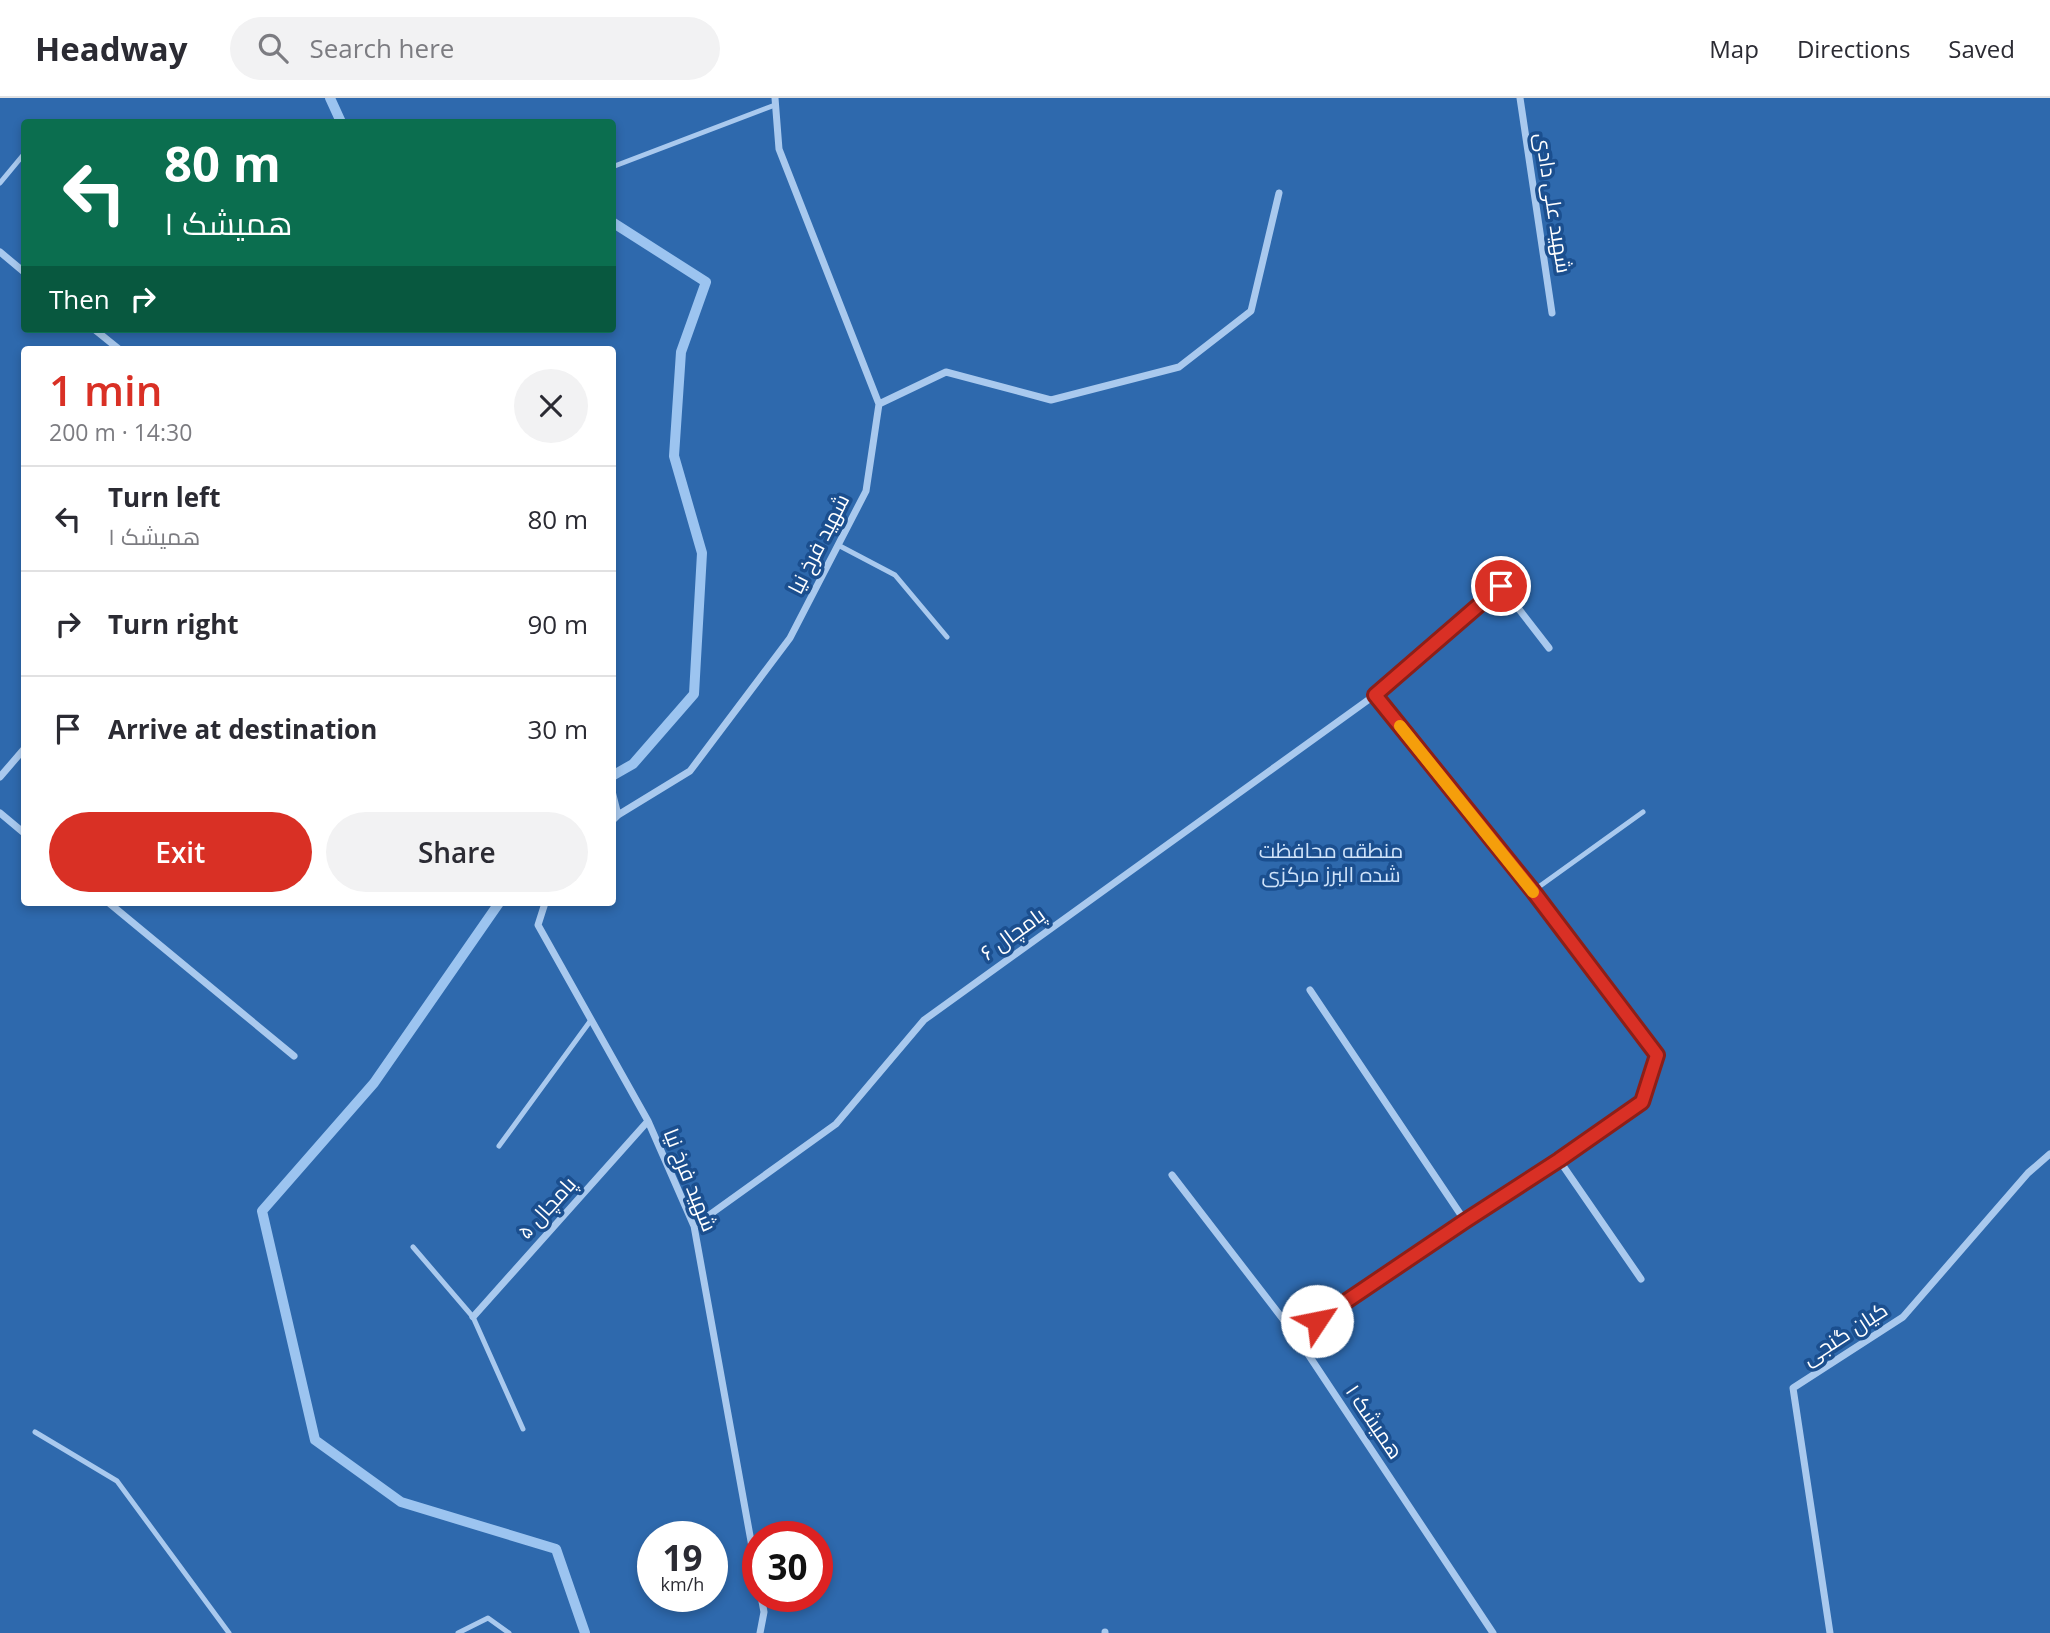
<!DOCTYPE html>
<html lang="en">
<head>
<meta charset="utf-8">
<style>
	body { margin:0; font-family:"Open Sans",Cairo,sans-serif; background:#f2f2f3; color:#2b2b33; height:100vh; display:flex; flex-direction:column; font-size:26px; white-space:nowrap }
	* { box-sizing:border-box; margin:0 }
	p { font-size:23px; color:#7c7c81 }
	.icon { flex:none; width:38px; height:38px; fill:none; stroke:currentColor; stroke-width:2; stroke-linecap:round; stroke-linejoin:round }
	.map { position:relative; flex:1; overflow:hidden }
	.panel { position:absolute; left:21px; top:248px; width:595px; height:560px; display:flex; flex-direction:column; background:#fff; border-radius:7px; box-shadow:0 4px 10px #0003 }
	.panel>* { flex:none }
	.hud { position:absolute; left:21px; top:21px; width:595px; height:214px; border-radius:7px; box-shadow:0 4px 10px #0003; background:#0b6e4f; color:#fff; overflow:hidden }
	.speed { position:absolute; left:637px; top:1423px; display:flex; gap:14px; font-size:35px; font-weight:700; text-align:center }
	.speed>* { display:grid; place-content:center; width:91px; height:91px; border-radius:50%; background:#fff; box-shadow:0 4px 10px #0003; line-height:1 }
	.speed small { font-size:18px; font-weight:400 }
	.speed .limit { border:10px solid #d22; background:#fff; color:#111 }
	.pin { position:absolute; display:grid; place-items:center; width:60px; height:60px; color:#fff; margin:-30px; border:4px solid #fff; border-radius:50%; box-shadow:0 2px 7px #0007 }
	.me { position:absolute; width:77px; margin:-38px; rotate:56deg; stroke-linejoin:round; filter:drop-shadow(0 0 5px #0008) }
	.turn { display:flex; align-items:center; gap:24px; height:147px; padding:0 28px; font-size:32px }
	.turn .icon { width:91px; height:91px; stroke-width:2.5 }
	.turn b { display:block; font-size:49px; line-height:60px }
	.then { display:flex; align-items:center; height:66px; padding:0 28px; background:#0003; gap:14px; font-size:26px }
	.round { display:grid; place-items:center; flex:none; width:74px; height:74px; border-radius:37px; background:#f2f2f3 }
	.head { display:flex; align-items:center; justify-content:space-between; height:119px; padding:0 28px }
	h1 { font-size:42px; font-weight:600; line-height:52px; color:#d93025 }
	.button { display:flex; gap:14px; margin-top:auto; padding:14px 28px }
	.button a { flex:1; height:80px; border-radius:42px; background:#d93025; color:#fff; font-size:28px; font-weight:600; line-height:80px; text-align:center }
	.button a+a { background:#f2f2f3; color:#2b2b33 }
	ul { padding:0; list-style:none }
	li { display:flex; align-items:center; gap:21px; height:105px; padding:0 28px; border-top:2px solid #e1e1e2 }
	li div { flex:1 }
	li b { display:block; font-size:26px }
	li em { font-style:normal }
	header { display:flex; align-items:center; gap:42px; box-sizing:border-box; height:98px; padding:0 35px; background:#fff; border-bottom:2px solid #e1e1e2 }
	header strong { font-size:33px }
	nav { display:flex; gap:38px; margin-inline-start:auto; font-size:24px }
	.search { width:490px; height:63px; background:#f2f2f3; display:flex; align-items:center; gap:18px; box-sizing:border-box; padding:0 24px; border-radius:38px; color:#7c7c81; font-size:26px }
	.map>svg:first-child { display:block }
</style>
</head>
<body>
<header>
<strong>Headway</strong>
<div class="search"><svg class="icon" aria-label="search" viewBox="0 0 24 24"><circle cx="10" cy="10" r="6"/><path d="M15 15l6 6"/></svg>Search here</div>
<nav><a>Map</a><a>Directions</a><a>Saved</a></nav>
</header>
<div class="map">
<svg width="2050" height="1535" viewBox="0 0 2050 1535">
	<rect width="100%" height="100%" fill="#1b4f8f"/>
	<path fill="#2e69ad" fill-rule="evenodd" d="M0,0H2050V1535H0ZM24,24H612V231H24ZM24,252H612V805H24ZM653,1438H712V1498H653ZM758,1438H817V1498H758Z"/>
	<g fill="none" stroke-linecap="round" stroke-linejoin="round">
		<path stroke="#9cc4f0" stroke-width="10" d="M330,0L341,24
			M612,124L706,184L681,254L674,358L702,455L694,596L633,666L612,678
			M499,805L374,985L262,1113L315,1342L401,1404L556,1451L585,1535"/>
		<path stroke="#a9c9ee" stroke-width="5" d="M612,69L775,7
			M0,85L24,56
			M838,447L895,477L947,539
			M1533,793L1643,714
			M499,1048L591,922
			M413,1149L473,1219L523,1331
			M35,1334L117,1383L229,1535
			M458,1535L488,1520L509,1535"/>
		<path stroke="#a9c9ee" stroke-width="7" d="M1520,0L1552,215
			M0,154L24,174
			M94,231L120,252
			M879,306L946,274L1051,302L1179,269L1251,213L1279,95
			M1375,597L1533,793L1657,957L1642,1004L1559,1062L1465,1123L1296,1238L1493,1535
			M0,679L24,651
			M612,693L618,717
			M0,715L24,735
			M612,723L618,717L690,673L790,540L866,393L879,306L779,51L775,0
			M109,805L294,958
			M545,805L538,827L648,1023L694,1128L758,1482
			M1310,892L1465,1123
			M1559,1062L1641,1181
			M1172,1077L1296,1238
			M694,1128L836,1026L924,922L1375,597L1501,488L1549,550
			M473,1219L648,1023
			M1105,1534V1535
			M760,1535L764,1514L761,1498
			M1830,1535L1793,1290L1903,1219L2028,1075L2050,1056"/>
	</g>
	<g fill="none" stroke-linecap="round" stroke-linejoin="round">
		<g stroke="#8d1f18" stroke-width="18">
			<path id="route" d="M1317,1223L1465,1123L1559,1062L1642,1004L1657,957L1533,793L1375,597L1501,488"/>
		</g>
		<use href="#route" stroke="#d93025" stroke-width="12"/>
		<path stroke="#f59e0b" stroke-width="12" d="M1400,628L1533,794"/>
	</g>
	<g text-anchor="middle" stroke-width="7" stroke-linejoin="round" paint-order="stroke">
		<g font-size="21" fill="#fff" stroke="#1b4f8f">
			<text transform="translate(1553 105) rotate(81)" y="7">شهید علی دادی</text>
			<text transform="translate(819 446) rotate(-63)" y="7">شهید فرخ نیا</text>
			<text transform="translate(1013 836) rotate(-36)" y="7">پامچال ۶</text>
			<text transform="translate(690 1082) rotate(68)" y="7">شهید فرخ نیا</text>
			<text transform="translate(547 1110) rotate(-48)" y="7">پامچال ۵</text>
			<text transform="translate(1845 1236) rotate(-33)" y="7">کیان گنجی</text>
			<text transform="translate(1374 1324) rotate(56)" y="7">همیشک ۱</text>
		</g>
		<g font-size="21" fill="#cfe3fa" stroke="#1b4f8f">
			<text x="1331" y="760">منطقه محافظت<tspan x="1331" dy="24">شده البرز مرکزی</tspan></text>
		</g>
	</g>
</svg>
<div class="speed"><div>19<small>km/h</small></div><div class="limit">30</div></div>
<div class="pin" style="left:1501px;top:488px;background:#d93025"><svg class="icon" aria-label="arrive" viewBox="0 0 24 24"><path d="M6 21V4h12l-3 4 3 4H6"/></svg></div>
<svg class="me" style="left:1317px;top:1223px" viewBox="-20 -20 40 40"><circle r="19" fill="#fff"/><path d="M0-13L10 11 0 6-10 11z" fill="#d93025"/></svg>
<div class="hud">
<div class="turn"><svg class="icon" aria-label="left" viewBox="0 0 24 24"><path d="M17 20v-9H6M10 6l-5 5 5 5"/></svg><div><b>80 m</b>همیشک ۱</div></div>
<div class="then">Then<svg class="icon" aria-label="right" viewBox="0 0 24 24"><path d="M7 20v-9h11M14 6l5 5-5 5"/></svg></div>
</div>
<section class="panel">
<div class="head"><div><h1>1 min</h1><p>200 m · 14:30</p></div><a class="round"><svg class="icon" aria-label="close" viewBox="0 0 24 24"><path d="M6 6l12 12M18 6L6 18"/></svg></a></div>
<ul>
<li><svg class="icon" aria-label="left" viewBox="0 0 24 24"><path d="M17 20v-9H6M10 6l-5 5 5 5"/></svg><div><b>Turn left</b><p>همیشک ۱</p></div><em>80 m</em></li>
<li><svg class="icon" aria-label="right" viewBox="0 0 24 24"><path d="M7 20v-9h11M14 6l5 5-5 5"/></svg><div><b>Turn right</b></div><em>90 m</em></li>
<li><svg class="icon" aria-label="arrive" viewBox="0 0 24 24"><path d="M6 21V4h12l-3 4 3 4H6"/></svg><div><b>Arrive at destination</b></div><em>30 m</em></li>
</ul>
<div class="button"><a>Exit</a><a>Share</a></div>
</section>
</div>
</body>
</html>
